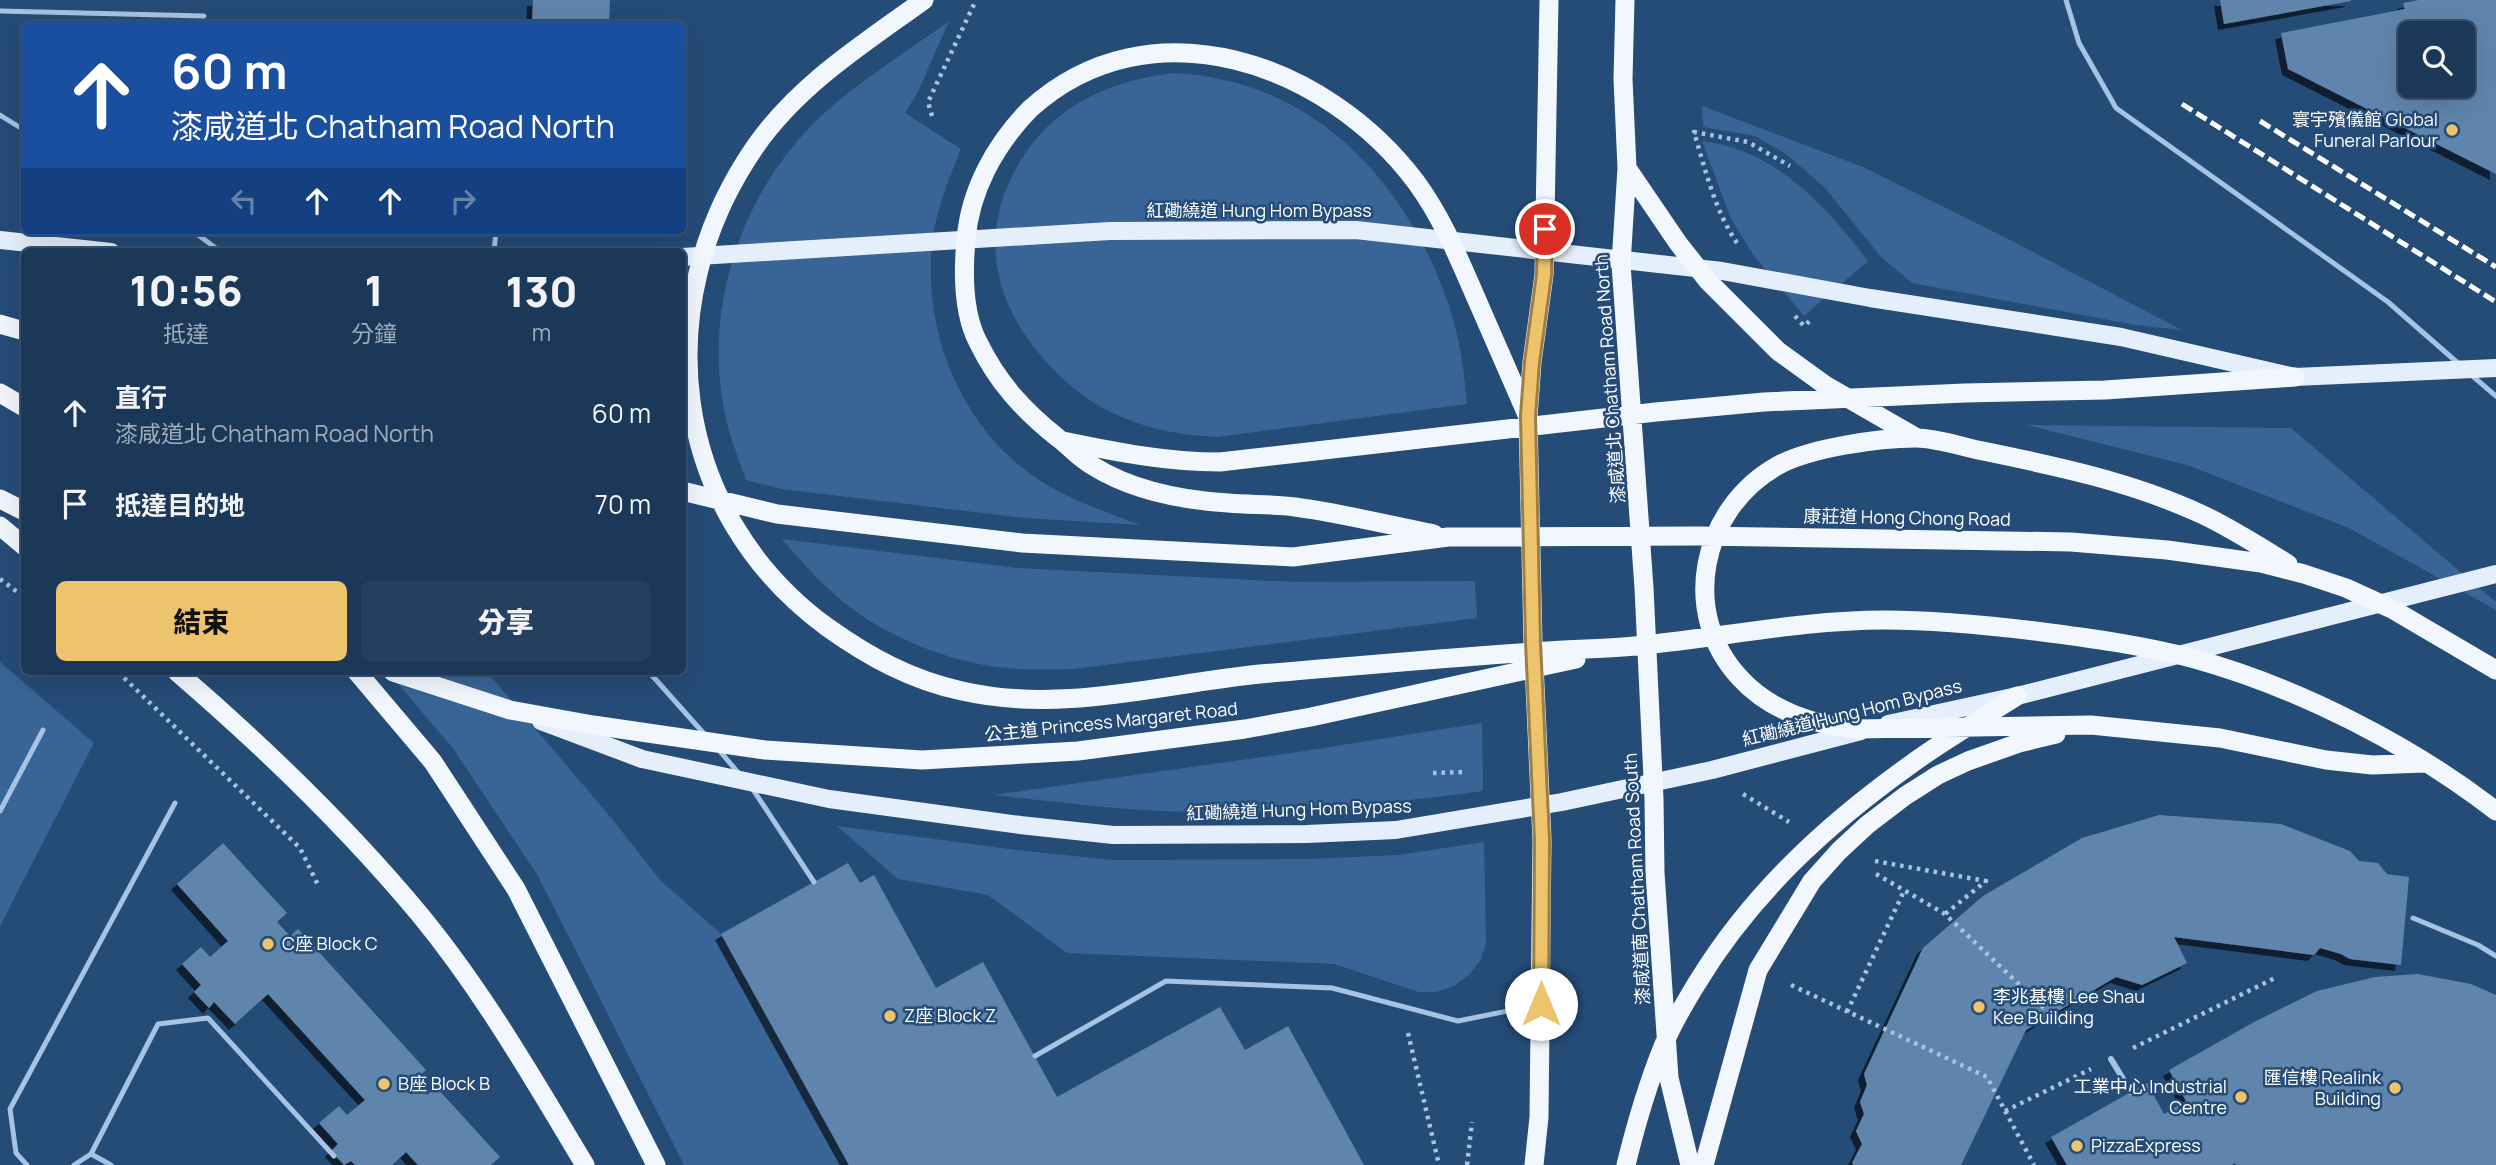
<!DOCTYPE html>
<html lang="zh-TW">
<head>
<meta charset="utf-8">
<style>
	body { margin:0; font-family:Manrope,"Noto Sans TC",sans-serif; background:#253f5f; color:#f1f3f6; height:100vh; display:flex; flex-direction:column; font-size:26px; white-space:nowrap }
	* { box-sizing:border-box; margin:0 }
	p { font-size:23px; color:#a0acba }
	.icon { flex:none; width:38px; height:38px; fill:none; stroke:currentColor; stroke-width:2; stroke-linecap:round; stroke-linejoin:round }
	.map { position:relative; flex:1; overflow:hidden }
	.side { position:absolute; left:21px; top:248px; width:665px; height:427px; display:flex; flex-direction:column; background:#1c3859; border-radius:10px; box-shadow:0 7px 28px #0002,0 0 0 2px #3a526f }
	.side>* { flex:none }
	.hud { position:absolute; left:21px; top:21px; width:665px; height:214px; border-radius:10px; box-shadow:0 7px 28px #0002,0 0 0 2px #3a526f; background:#1a4fa0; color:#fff; overflow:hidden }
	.tools { position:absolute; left:2398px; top:21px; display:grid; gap:14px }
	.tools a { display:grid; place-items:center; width:77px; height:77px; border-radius:10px; background:#1c3859; box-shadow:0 7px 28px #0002,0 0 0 2px #3a526f; font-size:35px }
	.pin { position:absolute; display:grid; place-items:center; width:60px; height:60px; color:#fff; margin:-30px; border:4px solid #fff; border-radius:50%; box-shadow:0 2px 7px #0007 }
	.me { position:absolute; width:77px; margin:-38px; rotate:0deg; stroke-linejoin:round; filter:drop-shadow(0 0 5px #0008) }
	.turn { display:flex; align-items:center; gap:24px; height:147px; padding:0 35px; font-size:32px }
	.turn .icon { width:91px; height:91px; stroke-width:2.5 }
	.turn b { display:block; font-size:49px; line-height:60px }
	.lanes { display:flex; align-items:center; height:66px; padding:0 35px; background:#0003; justify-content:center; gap:35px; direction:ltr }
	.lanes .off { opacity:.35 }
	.eta { display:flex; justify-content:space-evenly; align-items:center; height:119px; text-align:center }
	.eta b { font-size:42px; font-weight:800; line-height:49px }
	.cta { display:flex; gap:14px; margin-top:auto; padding:14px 35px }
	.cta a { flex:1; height:80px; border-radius:10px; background:#edc36b; color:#111; font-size:28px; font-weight:800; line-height:80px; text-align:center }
	.cta a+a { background:#253f5f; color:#f1f3f6 }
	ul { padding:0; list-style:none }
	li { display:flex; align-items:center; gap:21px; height:91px; padding:0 35px }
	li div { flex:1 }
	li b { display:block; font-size:26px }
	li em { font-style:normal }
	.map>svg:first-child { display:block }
</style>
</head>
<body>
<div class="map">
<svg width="2496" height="1165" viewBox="0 0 2496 1165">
	<defs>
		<filter id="shadow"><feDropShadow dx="-6" dy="6" stdDeviation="0" flood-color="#0009"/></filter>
	</defs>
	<rect width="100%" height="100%" fill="#254b77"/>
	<path fill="#386595" d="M949,21L918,92L905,113L961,149C949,178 938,205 933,236C920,331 963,435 1047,485C1076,502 1109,513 1140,525L1024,518L781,489L746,480C736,453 726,426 722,398C707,299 743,195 813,124C853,84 904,54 949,21Z
		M1174,73C1316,80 1411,185 1452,315C1461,344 1464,374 1467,404L1217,437C1177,435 1141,428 1105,409C1081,397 1061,378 1043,358C989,297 978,223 1025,154C1059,102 1115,80 1174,73Z
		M1702,106L1863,167L2012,241L2182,330L2135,325L1912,283L1881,257L1825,188L1786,154L1755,136L1703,127Z
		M1702,141C1775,150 1825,204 1868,261L1804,316L1755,257L1731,219Z
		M2027,425L2291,428L2496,602V610L2349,528L2187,465Z
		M782,539L1019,568L1294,582L1475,581L1477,618L1073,669C1055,669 1037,670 1019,669C959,666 893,641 846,604C822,585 802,562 782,539Z
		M0,662L94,743L0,926Z
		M388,672H487L613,820L660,880L721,934L849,1165H684L538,876L452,747Z
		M1482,723L1483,791C1385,804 1288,814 1190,812C1124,811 1058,802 993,795L1291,753Z
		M837,826L1017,850L1112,860L1308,859L1398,855L1484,842L1486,943L1480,961L1469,975L1454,986L1436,992H1419L1334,964L1067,953L988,895L898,879Z"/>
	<path fill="#6185ac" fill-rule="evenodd" filter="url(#shadow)" d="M533,0H610L609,24H532Z
		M2220,0H2350L2351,1L2224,24Z
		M2419,0H2496V174L2288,69L2281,33L2405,9L2403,3ZM2410,33H2462V86H2410Z
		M2159,815L2281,824L2350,851L2359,861L2378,863L2387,874L2409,877L2401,965L2350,959L2341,954L2320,948L2314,955L2174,937L2187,963L2142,985L2116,977L2026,1030L1961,1165H1854L1852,1163L1862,1144L1856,1131L1864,1114L1860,1102L1867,1085L1864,1074L1923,948L1983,896L2082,838Z
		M223,843L287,913L277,922L290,936L298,929L426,1070L414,1081L427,1095L436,1087L500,1157L491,1165H418L406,1152L392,1165H355L351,1161L344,1165L331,1151L338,1144L319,1123L339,1106L347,1115L365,1100L268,994L235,1024L214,1002L209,1008L194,992L201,985L182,964L201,947L210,957L228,941L177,884Z
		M848,863L860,883L874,875L936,988L983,962L1057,1097L1220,1007L1245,1050L1288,1026L1364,1165H849L721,934Z
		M2418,974L2471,984L2496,995V1165H2236L2235,1163L2232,1165H2067L2051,1137L2147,1083L2164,1114L2186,1101L2169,1070L2256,1021L2317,991L2375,977Z"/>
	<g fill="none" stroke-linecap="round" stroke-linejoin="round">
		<path stroke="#a6c3e3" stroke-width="4.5" stroke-dasharray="3.5 5" stroke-linecap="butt" d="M932,116L928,102L976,0
			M1737,243C1715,211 1705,169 1694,132L1748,142L1790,166
			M1795,316L1804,326L1813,318
			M0,579L24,597
			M118,672L300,848L319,887
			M1433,773L1464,772
			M1743,794L1789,822
			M1875,861L1986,881L1945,914
			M1876,874L1945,914L2065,1028
			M1791,985L1987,1077L2034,1165
			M1847,1012L1904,891
			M1408,1033L1439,1165
			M2133,1048L2277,977
			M2005,1111L2091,1069
			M1467,1165L1472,1122"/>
		<path stroke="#a6c3e3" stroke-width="5" d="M2066,0L2079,43L2116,108L2388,302L2459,364
			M0,11L204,16
			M0,115L24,130
			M193,231L221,252
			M494,252L496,231
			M2469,373L2496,396
			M649,672L706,736
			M718,749L741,776
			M752,788L814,882
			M0,811L43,730
			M2413,918L2478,945L2496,956
			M1035,1056L1166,981L1332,988L1458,1021L1537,1005
			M91,1154L158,1024L208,1018L334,1156
			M27,1165L16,1153L10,1109L175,803
			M74,1165L91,1154L111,1165"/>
		<path stroke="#a6c3e3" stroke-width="6" d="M2111,1059L2131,1092"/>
		<path stroke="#e5effc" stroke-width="18" d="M0,240L111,252
			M682,257L1110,231L1356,230L1722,271L1870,298L2121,337L2295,377L2496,368
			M541,721L642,759L829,799L1020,825L1113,835L1307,834L1396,830L1562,802L1712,770L1861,731
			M1888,724L2017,696L2496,574"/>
		<path stroke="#f2f7fe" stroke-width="19" d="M924,0C863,44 798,85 755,147C646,305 670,512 827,627C869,657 911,680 962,691C1063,714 1160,684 1260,674C1356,666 1452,657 1548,651C1573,649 1598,649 1623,647C1710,640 1797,620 1885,620C1935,620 1985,625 2035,631C2089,638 2143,645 2195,659C2299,688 2411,745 2496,811
			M1625,0L1623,79L1627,168L1621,264L1644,588L1654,799L1655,873L1669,1078L1690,1165
			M1627,168L1678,243L1707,280L1778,351L1825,385L1917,438
			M0,324L24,331
			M0,393L24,407
			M1063,441C1116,452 1166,462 1220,462L1656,412L1764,402L1965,393L2105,390L2295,377
			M682,491L777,514L1022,543L1293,557L1448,537L1699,536L2071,542L2167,550L2261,563L2304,574L2346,588L2392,609L2496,670
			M0,499L24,511
			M0,526L24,546
			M1434,534C1388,525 1341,513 1295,507C1273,504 1250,505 1228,503C1181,500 1133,491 1093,466C1080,459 1070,447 1058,438C1023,410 998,383 978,342C963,313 963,272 966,240C970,190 995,145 1030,109C1150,0 1327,63 1416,182C1444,220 1461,264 1480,307C1496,344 1512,380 1528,417
			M2288,564C2259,546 2231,528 2201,514C2132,482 2056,466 1983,451C1962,447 1937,438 1916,438C1878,438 1809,448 1777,466C1701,509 1679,613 1740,678C1770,711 1816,726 1858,729L2091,725L2220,738L2326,760L2372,765L2424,763
			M177,672C264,747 348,828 421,916C484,993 534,1080 585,1165
			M357,672L433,762L516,889L656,1165
			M393,672L510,710L593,725L765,750L922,760L1078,751L1245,729L1311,717L1576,659
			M1534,1165L1539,1117L1542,840L1533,642L1528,417L1532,362L1544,275L1549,0
			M1626,1165C1636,1124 1648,1083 1664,1044C1673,1022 1685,1003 1697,983C1751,894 1826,825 1910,765C1944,740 1981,719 2017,696
			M1704,1165L1758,970L1812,881L1839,851L1867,825L1905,796L1938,775L1968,761L2019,743L2056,734"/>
		<path stroke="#fff" stroke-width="5" stroke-dasharray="12 5" stroke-linecap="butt" d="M2182,104L2496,302
			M2260,121L2496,267"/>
	</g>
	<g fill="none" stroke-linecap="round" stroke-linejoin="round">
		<g stroke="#9a7f46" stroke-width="18">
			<path id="route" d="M1541,1004L1542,840L1533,642L1528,416L1532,362L1544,275L1545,229"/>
		</g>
		<use href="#route" stroke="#edc36b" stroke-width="12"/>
	</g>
	<g fill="#edc36b" stroke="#254b77" stroke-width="2.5">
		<circle cx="2452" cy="130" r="7"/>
		<circle cx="268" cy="944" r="7"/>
		<circle cx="1979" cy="1007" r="7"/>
		<circle cx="890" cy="1016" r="7"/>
		<circle cx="384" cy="1084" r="7"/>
		<circle cx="2395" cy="1088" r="7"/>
		<circle cx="2241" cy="1097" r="7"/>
		<circle cx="2077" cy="1146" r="7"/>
	</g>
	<g text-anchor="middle" stroke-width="5" stroke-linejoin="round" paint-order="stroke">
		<g font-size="18" fill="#fff" stroke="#254b77" text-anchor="start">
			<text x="2438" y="126" text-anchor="end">寰宇殯儀館 Global<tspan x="2438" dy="21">Funeral Parlour</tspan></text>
			<text x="282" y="950">C座 Block C</text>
			<text x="1993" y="1003">李兆基樓 Lee Shau<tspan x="1993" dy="21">Kee Building</tspan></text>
			<text x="904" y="1022">Z座 Block Z</text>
			<text x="2381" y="1084" text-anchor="end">匯信樓 Realink<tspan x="2381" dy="21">Building</tspan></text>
			<text x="398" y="1090">B座 Block B</text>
			<text x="2227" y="1093" text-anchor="end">工業中心 Industrial<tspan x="2227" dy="21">Centre</tspan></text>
			<text x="2091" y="1152">PizzaExpress</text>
		</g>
		<g font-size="18" fill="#fff" stroke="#254b77">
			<text x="1259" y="217">紅磡繞道 Hung Hom Bypass</text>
			<text transform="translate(1610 379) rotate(-94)" y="6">漆咸道北 Chatham Road North</text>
			<text transform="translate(1907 518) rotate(1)" y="6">康莊道 Hong Chong Road</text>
			<text transform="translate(1852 713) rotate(-14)" y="6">紅磡繞道 Hung Hom Bypass</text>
			<text transform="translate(1111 722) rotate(-6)" y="6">公主道 Princess Margaret Road</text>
			<text transform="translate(1299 810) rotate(-2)" y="6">紅磡繞道 Hung Hom Bypass</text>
			<text transform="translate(1637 879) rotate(-93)" y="6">漆咸道南 Chatham Road South</text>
		</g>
	</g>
</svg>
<div class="tools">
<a><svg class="icon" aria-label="search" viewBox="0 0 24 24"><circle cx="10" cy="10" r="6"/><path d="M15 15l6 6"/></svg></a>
</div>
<div class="pin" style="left:1545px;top:229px;background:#d93025"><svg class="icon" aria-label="arrive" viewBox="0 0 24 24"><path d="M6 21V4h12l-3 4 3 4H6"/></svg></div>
<svg class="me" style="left:1541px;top:1004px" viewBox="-20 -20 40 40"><circle r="19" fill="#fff"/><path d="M0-13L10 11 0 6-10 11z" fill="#edc36b"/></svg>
<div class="hud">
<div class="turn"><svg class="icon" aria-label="ahead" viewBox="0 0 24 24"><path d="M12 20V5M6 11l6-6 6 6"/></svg><div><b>60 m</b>漆咸道北 Chatham Road North</div></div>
<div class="lanes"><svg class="icon off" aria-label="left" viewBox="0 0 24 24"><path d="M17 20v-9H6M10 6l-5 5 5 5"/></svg><svg class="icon" aria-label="ahead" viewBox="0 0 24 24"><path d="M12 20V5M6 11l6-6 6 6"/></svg><svg class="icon" aria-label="ahead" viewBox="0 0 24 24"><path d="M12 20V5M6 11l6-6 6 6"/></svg><svg class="icon off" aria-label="right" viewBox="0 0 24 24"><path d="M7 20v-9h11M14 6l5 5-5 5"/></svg></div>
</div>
<section class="side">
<div class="eta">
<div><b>10:56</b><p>抵達</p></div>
<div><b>1</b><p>分鐘</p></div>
<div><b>130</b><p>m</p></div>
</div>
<ul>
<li><svg class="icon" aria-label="ahead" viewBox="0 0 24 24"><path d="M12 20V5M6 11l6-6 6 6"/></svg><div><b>直行</b><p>漆咸道北 Chatham Road North</p></div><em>60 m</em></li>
<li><svg class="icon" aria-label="arrive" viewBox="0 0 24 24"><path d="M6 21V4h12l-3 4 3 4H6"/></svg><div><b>抵達目的地</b></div><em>70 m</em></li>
</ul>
<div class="cta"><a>結束</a><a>分享</a></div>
</section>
</div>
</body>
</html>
